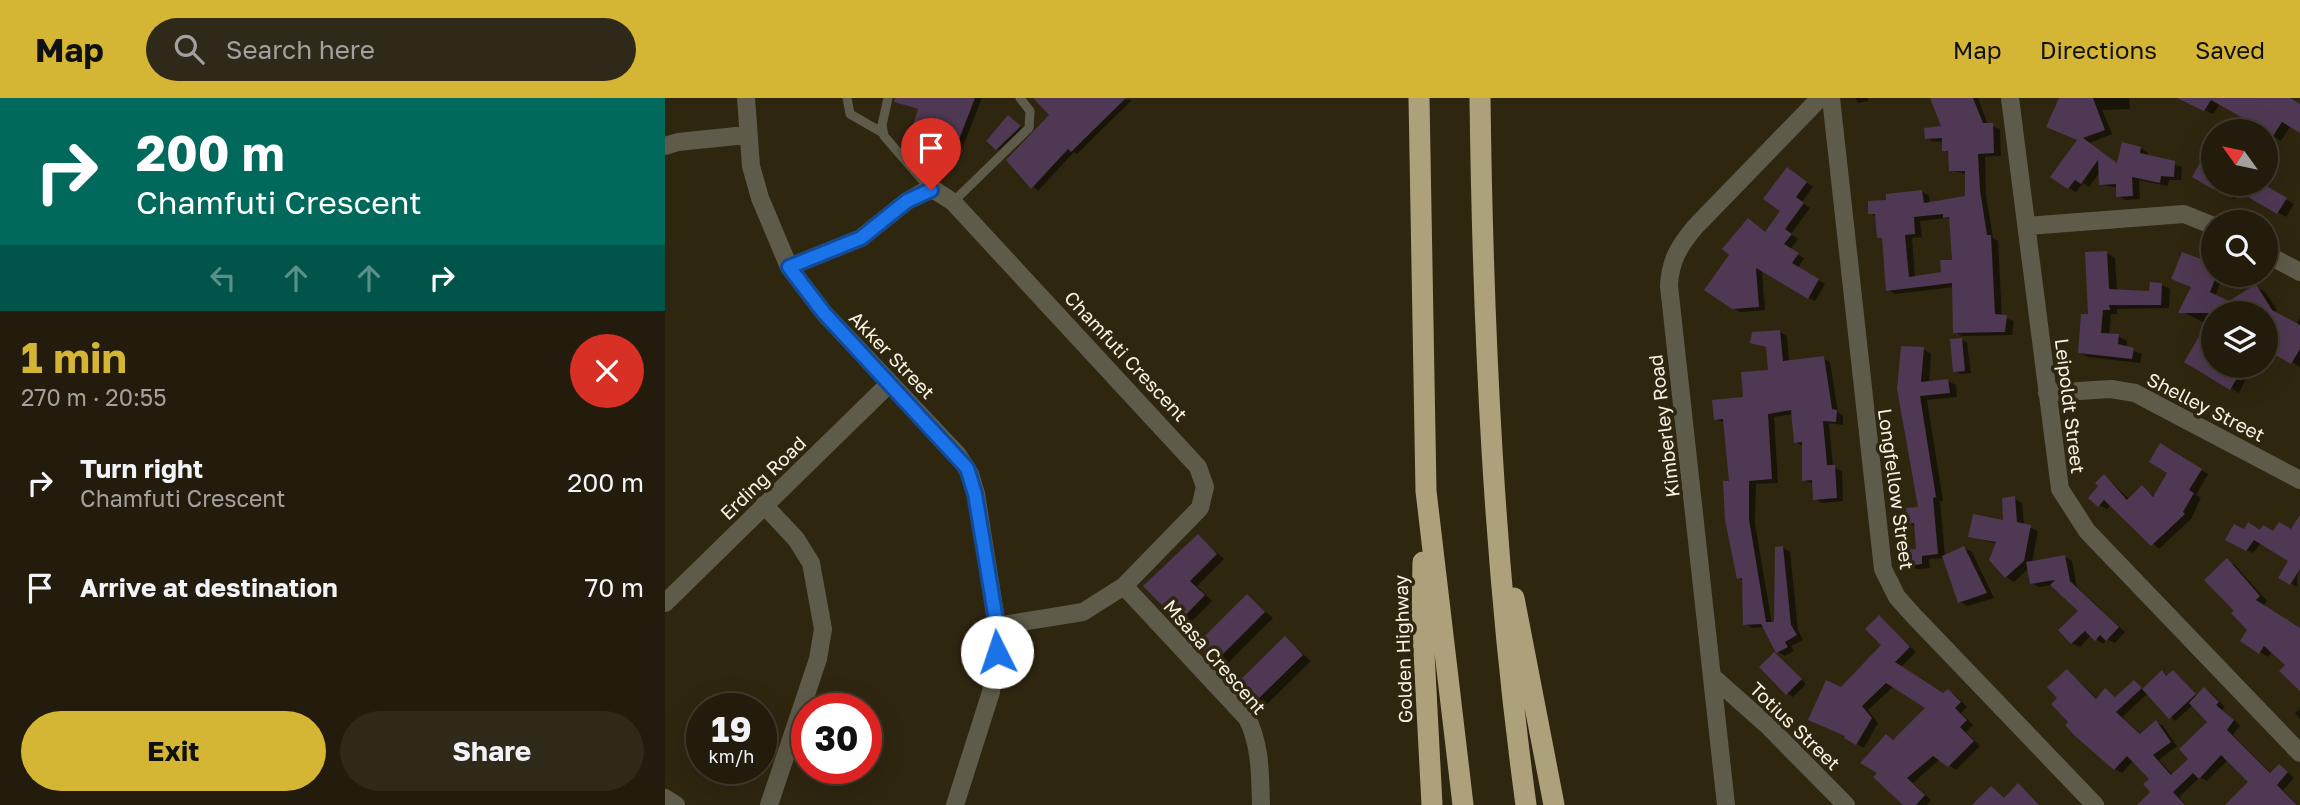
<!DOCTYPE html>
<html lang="en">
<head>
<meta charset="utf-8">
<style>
	body { margin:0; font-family:"Golos Text",sans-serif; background:#2f291a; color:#f1f3f6; height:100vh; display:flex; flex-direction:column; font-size:26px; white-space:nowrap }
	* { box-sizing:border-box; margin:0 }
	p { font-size:23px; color:#a3a19d }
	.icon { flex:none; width:38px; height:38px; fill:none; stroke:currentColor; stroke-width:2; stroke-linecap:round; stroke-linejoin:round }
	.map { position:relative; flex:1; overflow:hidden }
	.side { display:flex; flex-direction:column; background:#231c0c; width:665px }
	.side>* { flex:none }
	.guide { background:#00695c; color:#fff; overflow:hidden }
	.needle { width:46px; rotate:303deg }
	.tools { position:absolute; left:1536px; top:21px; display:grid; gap:14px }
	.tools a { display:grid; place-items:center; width:77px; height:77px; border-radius:50%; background:#231c0c; box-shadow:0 7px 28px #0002,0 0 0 2px #403a2d; font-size:35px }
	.speed { position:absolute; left:21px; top:595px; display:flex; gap:14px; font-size:35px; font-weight:700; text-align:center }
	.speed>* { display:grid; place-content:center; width:91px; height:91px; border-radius:50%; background:#231c0c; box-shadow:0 7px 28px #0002,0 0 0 2px #403a2d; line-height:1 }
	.speed small { font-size:18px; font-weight:400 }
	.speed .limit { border:10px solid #d22; background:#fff; color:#111 }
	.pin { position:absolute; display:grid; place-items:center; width:60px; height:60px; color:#fff; margin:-72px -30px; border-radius:50% 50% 50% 0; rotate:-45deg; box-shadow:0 0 7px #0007 }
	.pin .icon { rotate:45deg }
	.me { position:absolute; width:77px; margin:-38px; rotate:356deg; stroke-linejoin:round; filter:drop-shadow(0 0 5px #0008) }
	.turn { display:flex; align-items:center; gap:24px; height:147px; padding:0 21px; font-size:32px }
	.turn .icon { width:91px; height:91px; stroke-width:2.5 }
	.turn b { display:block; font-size:49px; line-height:60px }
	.lanes { display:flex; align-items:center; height:66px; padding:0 21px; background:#0003; justify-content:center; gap:35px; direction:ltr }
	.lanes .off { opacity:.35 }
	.round { display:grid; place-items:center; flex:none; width:74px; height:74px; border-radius:37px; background:#2f291a }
	.headline { display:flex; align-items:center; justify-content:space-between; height:119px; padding:0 21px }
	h1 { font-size:42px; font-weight:700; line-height:52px; color:#d5b534 }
	.action { display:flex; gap:14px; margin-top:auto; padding:14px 21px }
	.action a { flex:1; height:80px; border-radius:42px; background:#d5b534; color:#111; font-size:28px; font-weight:700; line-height:80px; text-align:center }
	.action a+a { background:#2f291a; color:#f1f3f6 }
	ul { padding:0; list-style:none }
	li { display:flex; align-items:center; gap:21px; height:105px; padding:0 21px }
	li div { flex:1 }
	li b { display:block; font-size:26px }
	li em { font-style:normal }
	header { display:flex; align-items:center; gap:42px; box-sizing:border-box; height:98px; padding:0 35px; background:#d5b534; color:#111 }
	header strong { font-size:33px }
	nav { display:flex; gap:38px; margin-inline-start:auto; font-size:24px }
	.search { width:490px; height:63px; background:#2f291a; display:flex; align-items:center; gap:18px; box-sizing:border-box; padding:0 24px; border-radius:38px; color:#a3a19d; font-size:26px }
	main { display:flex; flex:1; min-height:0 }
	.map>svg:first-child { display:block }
</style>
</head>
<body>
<header>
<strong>Map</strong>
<div class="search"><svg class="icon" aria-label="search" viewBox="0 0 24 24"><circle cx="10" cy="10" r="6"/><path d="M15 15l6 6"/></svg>Search here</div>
<nav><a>Map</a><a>Directions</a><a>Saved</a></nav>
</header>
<main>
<section class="side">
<div class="guide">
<div class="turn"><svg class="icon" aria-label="right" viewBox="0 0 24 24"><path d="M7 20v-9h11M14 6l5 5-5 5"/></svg><div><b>200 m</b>Chamfuti Crescent</div></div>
<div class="lanes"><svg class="icon off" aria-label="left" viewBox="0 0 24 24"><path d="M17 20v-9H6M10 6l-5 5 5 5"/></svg><svg class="icon off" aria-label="ahead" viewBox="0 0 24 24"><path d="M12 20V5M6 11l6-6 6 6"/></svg><svg class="icon off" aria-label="ahead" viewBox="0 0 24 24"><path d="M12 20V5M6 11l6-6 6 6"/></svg><svg class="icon" aria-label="right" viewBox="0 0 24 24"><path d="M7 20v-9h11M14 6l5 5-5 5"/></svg></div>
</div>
<div class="headline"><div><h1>1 min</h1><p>270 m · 20:55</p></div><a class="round" style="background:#d93025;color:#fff"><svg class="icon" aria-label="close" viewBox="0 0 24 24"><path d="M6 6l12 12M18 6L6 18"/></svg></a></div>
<ul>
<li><svg class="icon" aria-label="right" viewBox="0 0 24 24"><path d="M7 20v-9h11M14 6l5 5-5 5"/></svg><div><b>Turn right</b><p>Chamfuti Crescent</p></div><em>200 m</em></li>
<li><svg class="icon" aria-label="arrive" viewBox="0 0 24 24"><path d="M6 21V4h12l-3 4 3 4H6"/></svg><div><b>Arrive at destination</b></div><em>70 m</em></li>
</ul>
<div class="action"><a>Exit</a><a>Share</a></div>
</section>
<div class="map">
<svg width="1635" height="707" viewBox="0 0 1635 707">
	<rect width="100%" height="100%" fill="#2f2610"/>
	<path fill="#0007" fill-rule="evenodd" d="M233,0H317L297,51L248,33L255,12L238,7L233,4Z
		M388,0L467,2L412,56L409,54L373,93L343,62L386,17Z
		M1190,0H1203V3L1193,5Z
		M1267,0H1313L1323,27L1335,31L1336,58L1320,59L1321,97L1328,140L1333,143L1337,219L1349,223L1347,237L1297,238L1290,234L1289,189L1230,196L1223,192L1219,142L1214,139L1212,119L1205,115L1223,104L1257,93L1264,98L1265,106L1302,99L1301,76L1285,72V56L1279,52V43L1269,44L1262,40L1279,30ZM1282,120L1286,122L1289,163L1277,175L1250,179L1247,140L1257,139L1255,123Z
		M1396,0H1464L1465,11L1437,12L1447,36L1424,45L1454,67L1476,50L1483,55L1482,58L1517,69L1516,82H1504L1503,88L1474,82L1475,101L1461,102L1453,98V90L1435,86V74L1424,89L1418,85L1411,94L1404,90L1414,42Z
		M1514,0H1621L1626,27L1616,43L1555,6L1548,16Z
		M343,19L357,30L334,52L322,41Z
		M1601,64L1610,70L1601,84Z
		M1129,75L1148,89L1137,104L1145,110L1126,136L1133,141L1125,152L1139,160L1133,170L1160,186L1150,203L1097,172L1100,212L1075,214L1068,210L1101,135L1117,112Z
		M1529,79L1549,86H1600L1598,88L1629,106L1621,119L1575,92L1570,101Z
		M1442,155L1450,160L1452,193L1486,195L1497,187L1505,191L1504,210L1452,211V216H1446L1444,237L1453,238L1462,243L1461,250L1477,256L1475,265L1423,259L1415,255Z
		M1549,177H1558L1540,225L1516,213Z
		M1591,188L1600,194L1612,212L1609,215L1631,227L1635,220V269L1613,256L1601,215H1553L1561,204L1564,205Z
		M1549,222V268H1560L1581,281L1574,295L1521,263Z
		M1114,234L1122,238L1124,264L1158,260L1165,264L1173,314L1178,318V327L1164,325L1168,369L1177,373L1178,403L1157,405L1150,401L1149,386L1138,382L1139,349L1131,344L1128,316L1109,319L1113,385L1091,386L1090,426L1107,526L1110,525L1118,450L1125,454L1133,532L1138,542L1126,548L1129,553L1120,558L1113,554L1100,529L1087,530L1080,526L1079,483L1073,480L1060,325L1051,321L1079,300L1105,273L1103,250L1087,244Z
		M1297,242L1302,245L1306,275L1296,276L1290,273Z
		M1258,251L1266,256L1264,285L1283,283L1291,287L1292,299L1262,302L1278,403H1275L1280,459L1299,450L1307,454L1329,500L1303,508L1295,504L1280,460L1264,461L1265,470L1252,471L1245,467L1253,453L1251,429L1244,425L1255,411L1234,291Z
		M1496,348L1543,376L1531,397L1536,400L1526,421L1494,451L1446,406L1442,411L1434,407L1440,378L1465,402L1477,390L1490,399L1504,374Z
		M1349,400L1357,405L1359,427L1373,433L1367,465L1400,459L1407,463L1412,489L1460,534L1450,545L1442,541L1438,546L1426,537L1415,549L1407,545L1415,513L1388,487L1374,489L1366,485L1364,470L1349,484L1341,479L1326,462L1332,446L1305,438L1340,424Z
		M1635,427L1632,489L1616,479L1625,463L1596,445L1588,455L1563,441L1580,434L1627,433Z
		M533,438L559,461L532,488L547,503L523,527L515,522Z
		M1562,462L1570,467L1602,503L1598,508L1622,567L1607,553L1603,559L1577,543L1584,532L1571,513Z
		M582,498L608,520L560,568L551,563Z
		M1214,520L1251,554L1236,569L1279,597L1283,593L1290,597L1302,609L1296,615L1308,627L1301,634L1315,648L1291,672L1275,661L1248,685L1266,702L1262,707H1241L1215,675L1222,638L1229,642L1262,610L1229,588L1203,612L1213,625L1199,650L1181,640L1176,591L1219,547Z
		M620,540L646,563L600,608L591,602Z
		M1110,556L1141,586L1128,599L1122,595Z
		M1403,573L1433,601L1440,592L1452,600L1469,584L1479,591L1497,574L1503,578L1508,574L1533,598L1540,592L1547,596L1560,609L1557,612L1575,627L1568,637L1607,676L1621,672L1629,680L1618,692L1633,707H1562L1585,684L1563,662L1542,683L1535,679L1514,699L1521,707H1475L1488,694L1486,681L1468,663L1457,675L1450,671L1406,624L1395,600ZM1483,595L1510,623L1528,607L1545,624L1525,661L1508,677L1494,662L1512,648L1498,628L1491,624L1477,637L1457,619Z
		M1635,611V621L1630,615Z"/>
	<path fill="#4f3853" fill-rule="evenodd" d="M230,0H310L291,49L246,34L253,11L229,4Z
		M368,0H461L406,54L403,51L366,91L341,62L384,17Z
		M1265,0H1308L1318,25H1328L1329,55L1313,56L1315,92L1322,137H1326L1330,216L1342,217L1340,234L1288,235L1287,185L1221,193L1217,140H1212L1210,116H1203V103L1221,102V96L1257,92L1259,105L1300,98V73H1284L1283,53H1277V40L1260,41L1259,30L1276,28ZM1278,116V120L1284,119L1287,162H1275L1276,174L1244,179L1240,137L1250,136L1249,119Z
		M1394,0H1428L1440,32L1418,40L1452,65L1457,44L1476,49L1475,55L1510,63L1509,79L1496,78L1495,85L1467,79L1468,98L1451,99V86L1434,87L1433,62L1416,86L1410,82L1403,91L1385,79L1412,42L1381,29Z
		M1512,0H1625L1635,6V35L1617,24L1601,49V33L1546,2L1539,13Z
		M343,17L356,28L331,52L321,43Z
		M1549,40V92L1527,79Z
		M1122,69L1142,84L1131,99L1139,105L1120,131L1127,136L1119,146L1134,155L1127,165L1154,181L1143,201L1091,170L1094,209L1067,211L1039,192L1064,157L1057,151L1083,120L1100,134L1115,113L1098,101Z
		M1561,86H1598L1622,100L1612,116Z
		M1442,153L1444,191L1484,193L1485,184L1497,185L1496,207H1444L1445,212H1438L1436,235L1454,236L1453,246L1469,250L1467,261L1413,255L1416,216H1423L1420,154Z
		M1517,154L1549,166V177H1552L1545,194L1564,203L1591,186L1607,212L1635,227V251L1626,266L1601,251V215H1513L1526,189L1506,181Z
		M1115,232L1118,263L1159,258L1167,311L1172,312L1171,324L1158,323L1162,367H1170L1172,400L1148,402L1147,382L1137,383V344L1129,345L1126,312L1103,316L1107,381L1084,383V421L1101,524H1109L1110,449L1118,448L1126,527L1132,537L1120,544L1123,549L1111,555L1096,526L1078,527L1077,480L1072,481L1060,422L1058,383H1064L1058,321L1049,322L1047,302L1078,299L1076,274L1103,272L1101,249L1085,245L1087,234Z
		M1538,232L1549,238V246L1543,256L1549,259V268H1562L1575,275L1565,292L1519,264Z
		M1297,240L1300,273L1288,274L1285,241Z
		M1236,248L1259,249L1256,284L1283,281L1285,295L1255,298L1271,399L1268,400L1273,456L1257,458V466L1243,468L1242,452L1251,451L1249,425L1242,426L1241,410L1253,409L1232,291Z
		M1495,345L1537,371L1524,392L1529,395L1518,414L1520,416L1486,448L1439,402L1433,409L1423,400L1433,388L1430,385L1439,376L1462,402L1477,387L1488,399L1502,375L1484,364Z
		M1350,398L1352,424L1366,427L1359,463L1340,480L1324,462L1331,444L1303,439L1308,416L1338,422L1337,400Z
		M1635,417V471L1625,487L1613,480L1623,463L1589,442L1581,453L1560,442L1569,426L1579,431L1583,424L1595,432L1598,427L1608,433L1614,424L1626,431Z
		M533,436L552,456L525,483L540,497L514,524L478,488Z
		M1299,448L1322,495L1293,505L1277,458Z
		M1400,457L1405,483L1454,529L1441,543L1435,537L1430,543L1420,533L1406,546L1393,532L1413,513L1385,487L1390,482L1365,486L1361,464Z
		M1562,460L1595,498L1591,502L1635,530V593L1614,573L1620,567L1599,548L1594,556L1575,543L1582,532L1566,515L1569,513L1539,482Z
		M582,496L600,514L550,564L532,546Z
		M1214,517L1245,549L1230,564L1278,595L1283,591L1296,604L1290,610L1302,622L1295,629L1309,643L1283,669L1268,658L1242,680L1260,697L1251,707H1238L1208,679L1212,675L1195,665L1221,636L1228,642L1260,610L1221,585L1197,608L1207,620L1191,647L1179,640L1180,638L1143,622L1161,582L1176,589L1216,547L1200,531Z
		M620,538L638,557L590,604L572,585Z
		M1109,554L1137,581L1121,597L1094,569Z
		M1402,571L1431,601L1440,590L1450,599L1469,582L1477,590L1451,614L1475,636L1491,622L1506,644L1488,657L1506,677L1523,661L1514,651L1542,624L1524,605L1539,589L1554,604L1551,607L1569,622L1562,632L1605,675L1614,666L1623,674L1612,687L1632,707H1560L1583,684L1556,657L1534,681L1528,675L1508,694L1520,707H1472L1485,694L1478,686L1484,681L1462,658L1449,672L1410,638L1400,627L1403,624L1386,606L1392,600L1382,589Z
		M1497,572L1501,578L1508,572L1531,596L1504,621L1477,591Z
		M1353,685L1374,707H1307L1326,688L1339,700Z"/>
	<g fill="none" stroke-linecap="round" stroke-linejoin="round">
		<path stroke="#5f5b4b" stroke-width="9" d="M182,0L185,16L218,35
			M223,0L217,27L219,38L266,92
			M288,104L364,30L365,13L355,0"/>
		<path stroke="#5f5b4b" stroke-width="18" d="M81,0L86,68L95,100L124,169L159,215L293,357L305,376L311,396L332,528V554L326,594L290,707
			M1166,0L1218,471L1232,499L1248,517L1430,707
			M1345,0L1395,391L1422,433L1635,655
			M0,48L13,44L81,37
			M1362,128L1519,116L1549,128
			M1601,156L1635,174
			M124,169L196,140L242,103L260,93H271L288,104L533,369L540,389L535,410L459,488L418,514L332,528
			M1382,295L1446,291L1470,295L1635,382
			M99,407L131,441L146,465L158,531L153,561L104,707
			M459,488L582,620C596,648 595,677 596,707
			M0,505L225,285
			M1049,580L1102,627L1181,707
			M0,700L11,707
			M1061,707L1004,188C1005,163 1014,148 1030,129L1155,0"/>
		<path stroke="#ada17b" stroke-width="21" d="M754,0L761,393L798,707
			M815,0C818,236 829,473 861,707
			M758,464L757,516L767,707
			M849,500L889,707"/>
	</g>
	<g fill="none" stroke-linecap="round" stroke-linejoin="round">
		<g stroke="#114b97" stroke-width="18">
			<path id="route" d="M266,92L242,103L196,140L124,169L159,215L302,370L310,396L332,528V554"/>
		</g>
		<use href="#route" stroke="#1a73e8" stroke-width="12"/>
	</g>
	<g text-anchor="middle" stroke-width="7" stroke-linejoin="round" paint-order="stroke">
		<g font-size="19" fill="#f7f2e4" stroke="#2f2610">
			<text transform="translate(227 257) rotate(46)" y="7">Akker Street</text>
			<text transform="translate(461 258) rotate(47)" y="7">Chamfuti Crescent</text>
			<text transform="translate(1405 308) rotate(83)" y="7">Leipoldt Street</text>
			<text transform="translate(1541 309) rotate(27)" y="7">Shelley Street</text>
			<text transform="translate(999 328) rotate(-97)" y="7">Kimberley Road</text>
			<text transform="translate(98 380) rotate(-44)" y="7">Erding Road</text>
			<text transform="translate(1231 391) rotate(82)" y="7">Longfellow Street</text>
			<text transform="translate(738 551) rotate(-92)" y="7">Golden Highway</text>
			<text transform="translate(550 559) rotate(49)" y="7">Msasa Crescent</text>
			<text transform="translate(1130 628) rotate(44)" y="7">Totius Street</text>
		</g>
	</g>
</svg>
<div class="tools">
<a><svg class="needle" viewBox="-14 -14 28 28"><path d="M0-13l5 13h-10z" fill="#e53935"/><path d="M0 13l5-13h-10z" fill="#a3a19d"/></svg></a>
<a><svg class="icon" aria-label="search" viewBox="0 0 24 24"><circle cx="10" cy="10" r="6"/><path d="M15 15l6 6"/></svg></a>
<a><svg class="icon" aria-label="layers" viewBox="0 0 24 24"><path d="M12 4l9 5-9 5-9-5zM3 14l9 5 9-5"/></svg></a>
</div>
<div class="speed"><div>19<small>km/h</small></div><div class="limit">30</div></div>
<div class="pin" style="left:266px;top:92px;background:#d93025"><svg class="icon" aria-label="arrive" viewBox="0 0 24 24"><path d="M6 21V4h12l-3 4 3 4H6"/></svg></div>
<svg class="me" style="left:332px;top:554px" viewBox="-20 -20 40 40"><circle r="19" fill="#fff"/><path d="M0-13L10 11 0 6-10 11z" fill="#1a73e8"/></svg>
</div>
</main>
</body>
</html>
